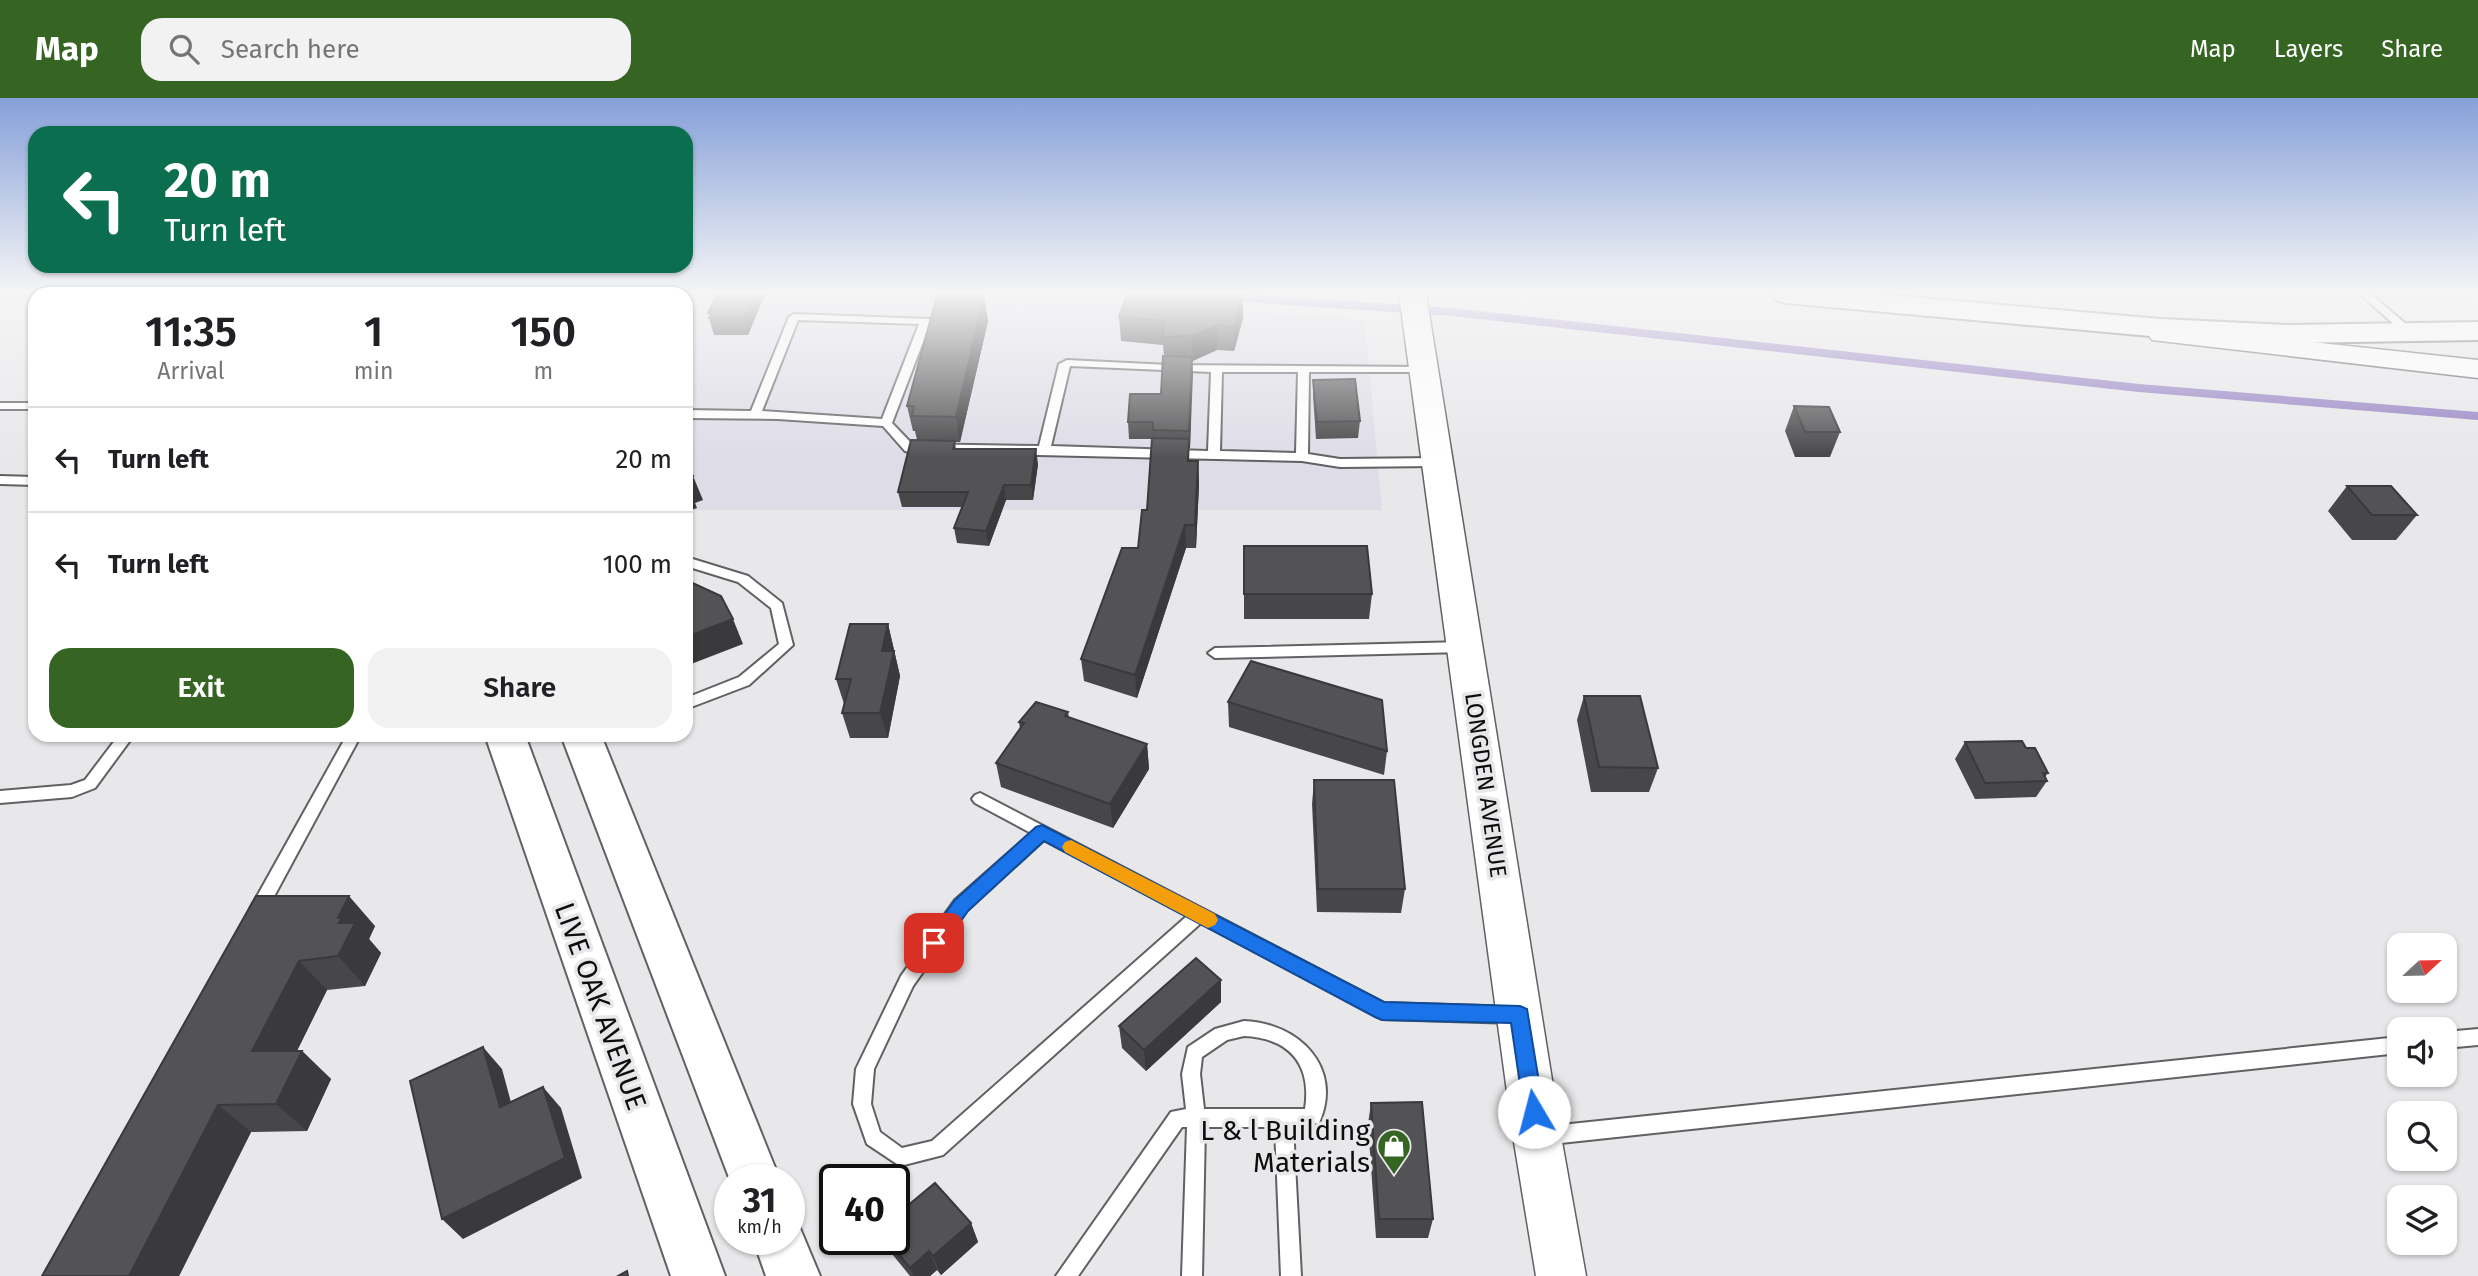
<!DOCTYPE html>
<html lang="en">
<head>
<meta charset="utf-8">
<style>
	body { margin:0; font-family:"Fira Sans",sans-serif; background:#f2f2f2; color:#202124; height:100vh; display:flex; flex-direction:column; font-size:26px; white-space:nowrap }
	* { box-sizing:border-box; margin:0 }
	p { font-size:23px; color:#757577 }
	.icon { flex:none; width:38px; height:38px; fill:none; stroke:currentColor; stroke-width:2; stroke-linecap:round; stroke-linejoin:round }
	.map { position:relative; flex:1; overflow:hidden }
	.details { position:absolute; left:28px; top:189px; width:665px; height:455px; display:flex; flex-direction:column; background:#fff; border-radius:21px; box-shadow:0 2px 5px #0004 }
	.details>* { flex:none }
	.top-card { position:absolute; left:28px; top:28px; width:665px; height:147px; border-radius:21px; box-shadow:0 2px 5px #0004; background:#0b6e4f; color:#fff; overflow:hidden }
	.needle { width:46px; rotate:68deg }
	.buttons { position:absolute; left:2387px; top:835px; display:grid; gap:14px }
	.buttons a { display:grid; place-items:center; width:70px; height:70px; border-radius:14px; background:#fff; box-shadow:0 2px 5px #0004; font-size:35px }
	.speed { position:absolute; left:714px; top:1066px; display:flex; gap:14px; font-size:35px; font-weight:700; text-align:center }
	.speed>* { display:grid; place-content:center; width:91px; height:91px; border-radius:50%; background:#fff; box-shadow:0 2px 5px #0004; line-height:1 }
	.speed small { font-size:18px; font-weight:400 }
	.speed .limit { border:4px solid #111; border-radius:10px; background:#fff; color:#111 }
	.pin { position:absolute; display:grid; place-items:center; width:60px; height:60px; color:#fff; margin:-30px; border-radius:14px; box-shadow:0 4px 10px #0006 }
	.me { position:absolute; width:77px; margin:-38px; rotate:352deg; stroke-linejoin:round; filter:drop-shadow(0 0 5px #0008) }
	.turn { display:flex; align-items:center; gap:24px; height:147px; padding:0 21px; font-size:32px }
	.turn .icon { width:91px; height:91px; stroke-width:2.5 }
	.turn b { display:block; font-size:49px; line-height:60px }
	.eta { display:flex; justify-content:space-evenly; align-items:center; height:119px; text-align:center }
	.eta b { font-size:42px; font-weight:600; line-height:49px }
	.cta { display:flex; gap:14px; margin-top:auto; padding:14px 21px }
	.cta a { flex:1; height:80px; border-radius:21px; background:#356423; color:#fff; font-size:28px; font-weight:600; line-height:80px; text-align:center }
	.cta a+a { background:#f2f2f2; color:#202124 }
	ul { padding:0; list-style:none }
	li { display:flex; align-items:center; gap:21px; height:105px; padding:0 21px; border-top:2px solid #e0e0e0 }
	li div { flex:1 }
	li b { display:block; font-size:26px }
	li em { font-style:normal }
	header { display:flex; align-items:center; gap:42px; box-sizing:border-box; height:98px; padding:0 35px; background:#356423; color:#fff }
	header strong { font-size:33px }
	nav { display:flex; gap:38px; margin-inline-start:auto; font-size:24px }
	.search { width:490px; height:63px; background:#f2f2f2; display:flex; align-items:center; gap:18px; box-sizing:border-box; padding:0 24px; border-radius:21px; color:#757577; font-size:26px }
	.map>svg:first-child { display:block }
</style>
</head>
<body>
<header>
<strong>Map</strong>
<div class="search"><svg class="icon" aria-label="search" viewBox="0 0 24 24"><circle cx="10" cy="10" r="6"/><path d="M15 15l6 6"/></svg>Search here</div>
<nav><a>Map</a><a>Layers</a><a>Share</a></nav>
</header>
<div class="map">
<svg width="2478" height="1178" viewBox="0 0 2478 1178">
	<rect width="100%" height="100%" fill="#e8e8eb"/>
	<path fill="#dedce7" d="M455,196H983L1031,197L1365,222L1382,412H694L686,398V196Z"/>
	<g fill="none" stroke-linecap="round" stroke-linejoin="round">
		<path stroke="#9481c3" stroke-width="8" d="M1231,199L1452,214L2139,290L2478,318"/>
		<g stroke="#616063" stroke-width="4">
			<path id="service" d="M2360,196H2371L2414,233V237H2406Z
				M794,216L930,221L931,223L892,325L912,346L1039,348L1059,266L1067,262L1170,267L1425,269L1431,272L1429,274H1309L1308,356L1340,361L1438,360L1444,364L1438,368L1340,369L1302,363L909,354L905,353L883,328L778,321L686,320V312L751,313L789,219ZM798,222L919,226L882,321L762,313ZM1070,268L1211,274L1208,353L1051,348ZM1222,274H1298L1296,355L1220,353Z
				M0,305H35V311H0Z
				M0,378L35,379V387L0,386Z
				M686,459L748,478L782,505L793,547L749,587L686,611V600L739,579L779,546L771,510L738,484L686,468Z
				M1464,544L1471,549L1464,554L1215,560L1208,555L1215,550Z
				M119,637H134L95,690L72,699L0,705V693L71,687L85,682Z
				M347,637H361L263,819L257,821L251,819L249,814L251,809Z
				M980,695L1384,905L1515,909L1521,912L1523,917L1521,922L1515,925L1382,921L1201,825L943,1057L900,1068L867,1046L853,1006L856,971L901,878L955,802L1031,735L975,705L972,701L975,697ZM1044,742L1187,818L932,1043L902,1050L880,1034L871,1006L874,971L913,888L967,812Z
				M1244,923C1298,925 1344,969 1319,1025L1293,1028L1301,1178H1281L1275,1029H1205L1202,1178H1182L1187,1029H1182L1078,1178H1056L1171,1014L1186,1011L1182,976L1188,949L1215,931ZM1244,938C1289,940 1312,966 1305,1011H1204L1200,976L1202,959L1227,942Z
				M2478,931V947L2445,950V934Z
				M2399,939V955L1542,1047L1536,1044L1533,1038L1536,1032L1542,1029Z"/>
		</g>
		<g stroke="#616063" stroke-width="3">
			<path id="tertiary" d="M1399,196H1426L1561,1038L1586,1178H1536L1513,1038Z
				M2162,228L2478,262V280L2152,242L2148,236L2152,230Z"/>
		</g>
		<g stroke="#616063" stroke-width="4">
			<path id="secondary" d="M1772,196H1877L2161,221L2290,227L2478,224V242L2290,245L2161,239L1786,205L1776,202Z"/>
		</g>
		<g stroke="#616063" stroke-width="4">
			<path id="primary" d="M485,637H525L725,1178H671Z
				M561,637H601L780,1082H730Z
				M789,1119L797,1123L820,1178H766L753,1141H789Z"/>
		</g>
		<use href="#service" fill="#fff" fill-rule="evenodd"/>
		<use href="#tertiary" fill="#fff" fill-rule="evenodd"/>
		<use href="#secondary" fill="#fff" fill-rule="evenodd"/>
		<use href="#primary" fill="#fff" fill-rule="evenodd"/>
	</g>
	<path fill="#474749" d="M765,196L748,237H714L709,220Z
		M1243,196V220L1234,253L1217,252L1192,263L1190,350H1189V363H1198L1199,386L1196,450H1186L1137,600L1084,583L1081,561L1138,450L1147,412L1152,341H1129L1128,324L1161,296L1164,258L1163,247L1121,243L1119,219Z
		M984,198L988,223L960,344H955L956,351L1038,366L1033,402H1006L989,448L957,445L954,430L962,409H902L898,394L917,342L915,333H913L907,308Z
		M1313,282L1360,323L1358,340L1316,341L1313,298Z
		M1794,308L1840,334L1830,359H1795L1785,333Z
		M2347,388L2417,417L2396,442H2352L2328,413Z
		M1244,448L1372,496L1369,521H1244Z
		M888,526L900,578L888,640H850L842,615L844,606L836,581Z
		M1584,598L1658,670L1649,694H1591L1577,622Z
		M1228,604L1387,653L1384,677L1229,629Z
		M1068,614L1069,620L1147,646L1149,671L1113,730L1001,689L996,665L1020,631L1019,624Z
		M1965,644L2026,650L2048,675L2045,679L2047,683L2036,699L1975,701L1955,661Z
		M1314,682L1405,791L1401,815L1317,814L1312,706Z
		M256,798L375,828L369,841L381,855L365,888L327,892L297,953H302L331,981L307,1033L251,1034L179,1178Z
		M1221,882V904L1146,973L1122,950L1119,928Z
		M1371,1005L1433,1121L1428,1140H1376L1368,1026Z
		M971,1125L978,1144L941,1177L937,1172L930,1178H910L888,1151L883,1141H894Z"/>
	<path fill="#3a3a3c" d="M753,196H765L748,237L743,220Z
		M1243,196V220L1234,253V229Z
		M984,198L988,223L960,344L956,319Z
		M1217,227V252L1193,263L1192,238Z
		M1192,259L1193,276L1190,350L1189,333Z
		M1036,351L1038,366L1033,402L1031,387Z
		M1198,363L1199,386L1196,450L1195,427Z
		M693,378L703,402L695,405L697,410L686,414V381Z
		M1004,387L1006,402L989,448L986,433Z
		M1185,427L1186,450L1137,600L1135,577Z
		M686,473L696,498L686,496Z
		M733,521L743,546L686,568V539Z
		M888,526L900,578L888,640L880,615L882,553Z
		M1147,646L1149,671L1113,730L1110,706Z
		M349,798L375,828L369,841L381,855L365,888L338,858L339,825L338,820Z
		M299,863L327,892L283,981L252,953Z
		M1221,882V904L1146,973L1144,952Z
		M483,949L502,971L518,1030L500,1009Z
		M302,953L331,981L307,1033L276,1006Z
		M543,989L561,1010L582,1080L463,1141L442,1121Z
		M218,1007L251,1034L179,1178H129Z
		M971,1125L978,1144L941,1177L933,1158Z
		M929,1153L937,1172L930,1178H914L910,1170Z"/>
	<path fill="#535355" stroke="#3a3a3c" stroke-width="2" d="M717,196H753L743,220H709L712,214L708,215Z
		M1127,196H1243L1234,229L1217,227L1192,238L1163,239L1164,223L1119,219Z
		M937,198H984L956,319L912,318L914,308H907Z
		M1163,258L1192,259L1189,333L1153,332V324H1128L1130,296H1161Z
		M1355,281L1360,323L1317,324L1313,282Z
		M1794,308L1829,309L1840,334H1805Z
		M1152,340L1189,341L1188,363H1198L1195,427H1185L1135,577L1081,561L1122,450H1138L1142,412H1147Z
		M911,342L955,343L953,351H1036L1031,387H1004L986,433L954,430L968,394H898Z
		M686,365L693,378L686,381Z
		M2347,388H2391L2417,417H2372Z
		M1244,448H1367L1372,496H1244Z
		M686,482L721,498L733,521L686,539Z
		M850,526H888L882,553H894L880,615H842L851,581H836Z
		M1251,563L1382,602L1387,653L1228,604Z
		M1584,598H1640L1658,670L1599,669Z
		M1036,604L1068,614L1065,618L1147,646L1110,706L996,665L1024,625L1019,624Z
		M2022,643L2026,650H2035L2048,675H2043L2047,683L1985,685L1965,644Z
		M1314,682H1394L1405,791H1318Z
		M256,798H349L338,820H342L339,825H355L338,858L299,863L252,953H302L276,1006L218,1007L129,1178H42Z
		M1196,860L1221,882L1144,952L1119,928Z
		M483,949L500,1009L543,989L565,1060L442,1121L410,983Z
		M1422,1004L1433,1121H1379L1371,1005Z
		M935,1085L971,1125L933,1158L929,1153L910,1170L886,1141H894V1119Z
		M627,1173L628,1178H618Z"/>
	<linearGradient id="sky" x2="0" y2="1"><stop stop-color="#86a0d9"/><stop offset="0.54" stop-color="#f5f5f6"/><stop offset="1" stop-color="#f5f5f6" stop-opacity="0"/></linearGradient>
	<rect width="2478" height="360" fill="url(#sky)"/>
	<path fill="#1a73e8" stroke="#114b97" stroke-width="2" d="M1042,727L1384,904L1520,908L1527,911L1544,1014L1541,1021L1534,1024L1527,1021L1524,1014L1511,925L1382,922L1375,919L1044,743L968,813L941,851L934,853L928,851L925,845L928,839L955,802L1036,729Z"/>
	<path fill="#f59e0b" d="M1071,742L1215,816L1218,822L1215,827L1208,830L1202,827L1065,754L1062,749L1065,744Z"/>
	<defs>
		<g id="shop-pin" transform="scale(1.75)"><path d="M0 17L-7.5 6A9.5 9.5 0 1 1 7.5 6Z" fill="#356423" stroke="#e8e8eb"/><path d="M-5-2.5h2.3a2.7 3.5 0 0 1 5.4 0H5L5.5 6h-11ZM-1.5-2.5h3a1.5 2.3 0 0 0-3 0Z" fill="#fff"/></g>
	</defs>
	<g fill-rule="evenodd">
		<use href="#shop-pin" x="1394" y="1048"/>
	</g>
	<g text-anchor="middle" stroke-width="7" stroke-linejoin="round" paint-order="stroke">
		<g font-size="23" fill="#0d0d0e" stroke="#e8e8eb">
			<text transform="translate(1486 687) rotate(82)" y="8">LONGDEN AVENUE</text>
		</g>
		<g font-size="28" fill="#0d0d0e" stroke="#e8e8eb">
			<text transform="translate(601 908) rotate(70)" y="10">LIVE OAK AVENUE</text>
		</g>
		<g font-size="28" fill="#0d0d0e" stroke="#e8e8eb" text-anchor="end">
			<text x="1370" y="1042">L &amp; l Building<tspan x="1370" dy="32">Materials</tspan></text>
		</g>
	</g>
</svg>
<div class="buttons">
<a><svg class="needle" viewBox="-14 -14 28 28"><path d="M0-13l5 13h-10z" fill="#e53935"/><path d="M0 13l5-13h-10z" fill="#757577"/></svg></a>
<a><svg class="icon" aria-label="sound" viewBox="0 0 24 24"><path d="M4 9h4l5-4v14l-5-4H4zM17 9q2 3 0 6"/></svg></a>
<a><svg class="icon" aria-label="search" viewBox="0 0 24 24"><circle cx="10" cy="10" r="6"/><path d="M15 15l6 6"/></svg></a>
<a><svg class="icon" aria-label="layers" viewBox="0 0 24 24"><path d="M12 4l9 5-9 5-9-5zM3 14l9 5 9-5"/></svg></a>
</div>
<div class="speed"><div>31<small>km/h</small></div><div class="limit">40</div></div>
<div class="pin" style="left:934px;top:845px;background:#d93025"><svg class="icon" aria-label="arrive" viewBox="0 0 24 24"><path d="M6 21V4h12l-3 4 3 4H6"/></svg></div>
<svg class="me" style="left:1534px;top:1014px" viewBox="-20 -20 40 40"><circle r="19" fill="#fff"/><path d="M0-13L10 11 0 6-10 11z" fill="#1a73e8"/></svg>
<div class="top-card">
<div class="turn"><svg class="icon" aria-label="left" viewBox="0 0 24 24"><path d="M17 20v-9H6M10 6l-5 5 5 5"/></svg><div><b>20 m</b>Turn left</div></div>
</div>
<section class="details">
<div class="eta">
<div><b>11:35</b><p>Arrival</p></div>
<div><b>1</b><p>min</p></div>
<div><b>150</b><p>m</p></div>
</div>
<ul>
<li><svg class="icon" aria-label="left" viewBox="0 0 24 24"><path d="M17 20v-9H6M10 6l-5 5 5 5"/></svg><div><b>Turn left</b></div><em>20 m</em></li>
<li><svg class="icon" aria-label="left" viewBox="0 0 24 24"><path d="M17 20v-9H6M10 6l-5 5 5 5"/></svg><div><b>Turn left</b></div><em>100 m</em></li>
</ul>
<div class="cta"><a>Exit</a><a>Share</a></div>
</section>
</div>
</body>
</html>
